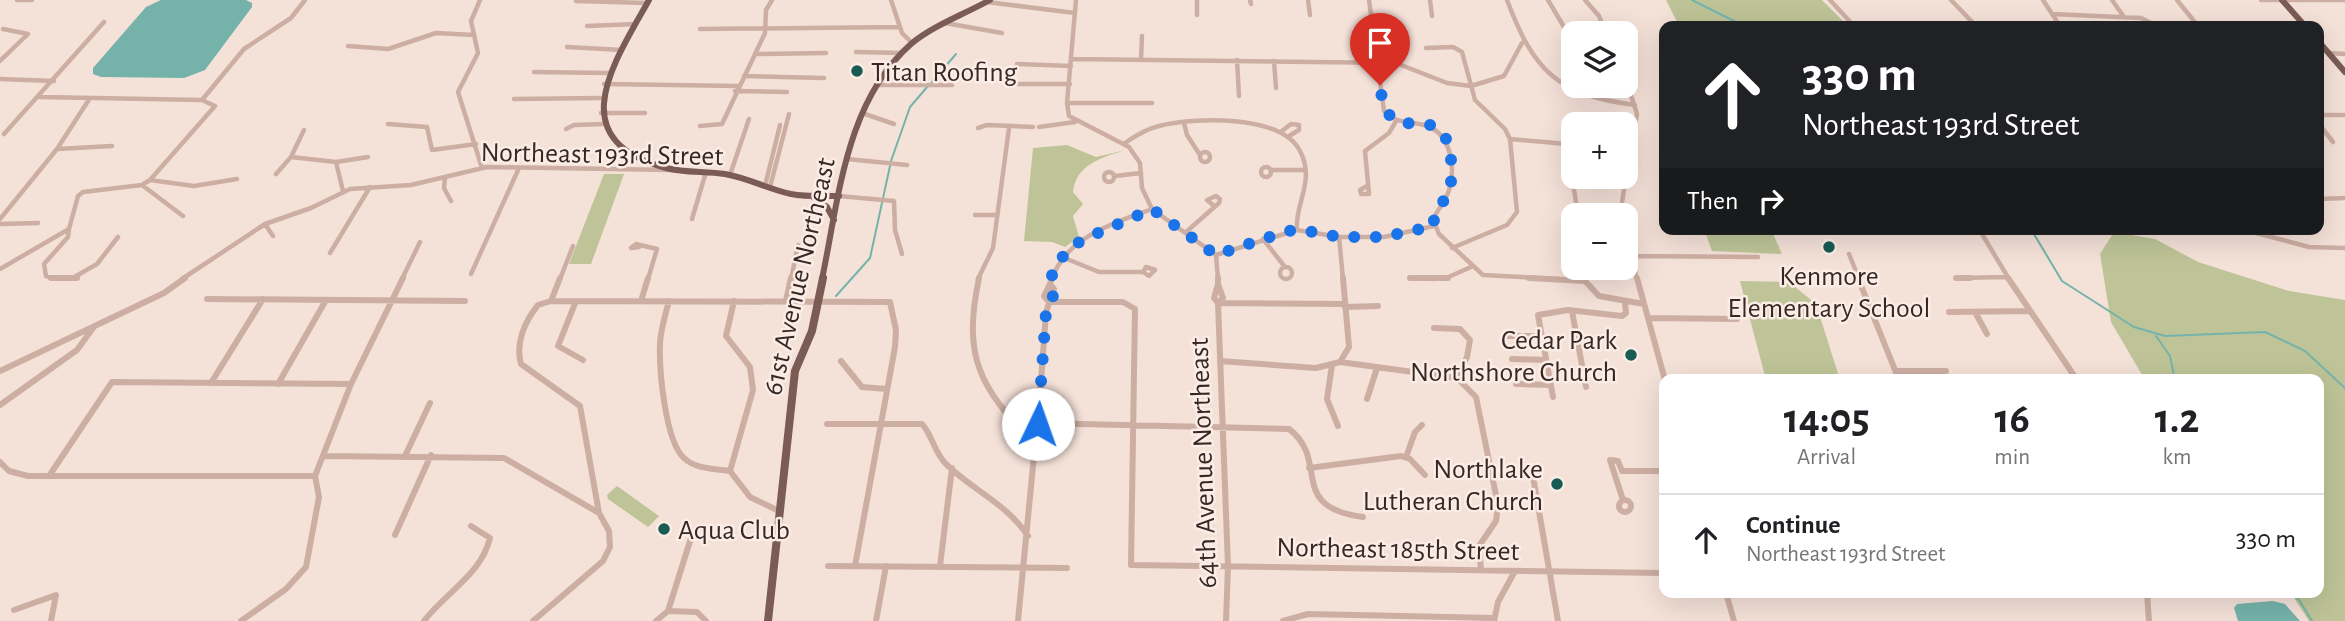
<!DOCTYPE html>
<html lang="en">
<head>
<meta charset="utf-8">
<style>
	body { margin:0; font-family:"Alegreya Sans",sans-serif; background:#f2f2f2; color:#202124; height:100vh; display:flex; flex-direction:column; font-size:26px; white-space:nowrap }
	* { box-sizing:border-box; margin:0 }
	p { font-size:23px; color:#757577 }
	.icon { flex:none; width:38px; height:38px; fill:none; stroke:currentColor; stroke-width:2; stroke-linecap:round; stroke-linejoin:round }
	.map { position:relative; flex:1; overflow:hidden }
	.sheet { position:absolute; left:1659px; top:374px; width:665px; height:224px; display:flex; flex-direction:column; background:#fff; border-radius:14px; box-shadow:0 7px 28px #0002 }
	.sheet>* { flex:none }
	.banner { position:absolute; left:1659px; top:21px; width:665px; height:214px; border-radius:14px; box-shadow:0 7px 28px #0002; background:#202124; color:#fff; overflow:hidden }
	.fabs { position:absolute; left:1561px; top:21px; display:grid; gap:14px }
	.fabs a { display:grid; place-items:center; width:77px; height:77px; border-radius:14px; background:#fff; box-shadow:0 7px 28px #0002; font-size:35px }
	.pin { position:absolute; display:grid; place-items:center; width:60px; height:60px; color:#fff; margin:-72px -30px; border-radius:50% 50% 50% 0; rotate:-45deg; box-shadow:0 0 7px #0007 }
	.pin .icon { rotate:45deg }
	.me { position:absolute; width:77px; margin:-38px; rotate:3deg; stroke-linejoin:round; filter:drop-shadow(0 0 5px #0008) }
	.turn { display:flex; align-items:center; gap:24px; height:147px; padding:0 28px; font-size:32px }
	.turn .icon { width:91px; height:91px; stroke-width:2.5 }
	.turn b { display:block; font-size:49px; line-height:60px }
	.then { display:flex; align-items:center; height:66px; padding:0 28px; background:#0003; gap:14px; font-size:26px }
	.eta { display:flex; justify-content:space-evenly; align-items:center; height:119px; text-align:center }
	.eta b { font-size:42px; font-weight:700; line-height:49px }
	ul { padding:0; list-style:none }
	li { display:flex; align-items:center; gap:21px; height:91px; padding:0 28px; border-top:2px solid #e0e0e0 }
	li div { flex:1 }
	li b { display:block; font-size:26px }
	li em { font-style:normal }
	.map>svg:first-child { display:block }
</style>
</head>
<body>
<div class="map">
<svg width="2345" height="621" viewBox="0 0 2345 621">
	<rect width="100%" height="100%" fill="#f4e1d8"/>
	<path fill="#bec497" d="M1666,0H1822L1848,26H1679Z
		M1067,145L1096,157L1126,150C1103,157 1076,164 1073,192L1083,204L1073,216L1079,237L1065,247L1052,242L1024,241L1033,148Z
		M604,174H624L591,264H569Z
		M1704,229H1771L1782,254L1712,251Z
		M2114,232L2155,239L2198,262L2289,291L2345,300V621H2309L2294,598L2286,593H2319V380H2145L2111,322L2100,254Z
		M1740,281L1789,282L1816,304L1840,380H1766Z
		M617,486L659,516L648,527L608,499L607,495Z"/>
	<path fill="#75b3aa" d="M161,0H246L252,3V7L205,70L184,78L101,77L93,74V68L146,7Z
		M2273,601L2285,604L2300,621H2238L2234,608L2237,604Z"/>
	<g fill="none" stroke-linecap="round" stroke-linejoin="round">
		<path stroke="#75b3aa" stroke-width="2" d="M1692,0L1744,26
			M932,82L956,54
			M891,161L910,107L928,86
			M2031,229L2062,281L2134,327L2165,336L2265,332L2305,351L2345,388
			M836,296L870,258L890,166
			M2156,336L2170,356L2175,380
			M2290,593L2299,600L2312,621"/>
		<path stroke="#cdaea3" stroke-width="4.5" d="M17,0H32
			M480,0L471,21L478,53L458,92L482,168
			M891,0L902,33L912,43
			M1076,0L1067,103L1069,116L1129,147L1140,163L1142,188L1152,209L1216,255
			M1197,0V15
			M1250,0L1251,4
			M1308,0L1310,15
			M1369,0L1384,111C1396,124 1409,121 1424,125C1451,132 1456,167 1449,190C1446,201 1438,209 1433,219L1439,234L1483,275L1559,279
			M1430,0L1432,16
			M1507,0C1534,72 1558,95 1635,105
			M1548,0L1573,42
			M1585,0L1599,16L1606,33
			M1830,0L1854,26
			M1951,0L1976,26
			M2043,0L2060,26
			M2112,0L2124,17
			M2177,0L2198,26
			M2261,0H2345
			M576,1L647,3
			M987,2L1075,13
			M2052,14L2141,18L2151,23
			M945,23L1002,33
			M587,26L636,24
			M1956,26L1974,24
			M700,29L900,27
			M348,46L388,49L436,33L474,35
			M567,47L622,50
			M1426,48L1453,47L1462,52L1475,100L1505,129L1510,139L1517,212L1507,225L1452,248
			M856,52L902,53
			M2329,53L2345,54
			M756,54L826,53
			M1072,59L1396,63L1447,83L1471,86L1504,76L1522,43
			M1141,60L1142,36
			M1237,60L1239,96
			M0,61L28,34L3,29
			M1274,61L1276,88
			M1017,64L1071,66
			M534,72L609,73
			M744,76L824,78
			M0,79L54,81
			M1626,80L1637,114L1626,176
			M604,84L738,86
			M1018,84H1070
			M876,85H952
			M735,91L787,92
			M514,99L601,98
			M202,100L244,49L291,18L305,0
			M1067,103H1152
			M601,113H645
			M862,113L894,124
			M2319,115H2345
			M1184,123L1187,135L1200,155
			M388,124L427,127L432,150L476,144
			M2319,124L2333,142
			M700,126L722,124L765,33L766,10L772,0
			M1039,127L1075,122
			M1564,127L1578,215
			M978,128L987,125L1033,127
			M566,129L574,125L604,124
			M1282,131L1291,124L1299,125V130L1289,136
			M4,134L104,22
			M1510,139L1567,144
			M1125,143C1135,136 1146,129 1159,126C1193,117 1281,114 1300,151C1316,181 1294,205 1297,230
			M57,149L112,146
			M1200 157a5 5 0 1 1 10 0a5 5 0 1 1-10 0Z
			M291,157L336,162L368,157
			M847,159L907,165
			M336,162L343,191
			M1261 172a5 5 0 1 1 10 0a5 5 0 1 1-10 0Z
			M1271,170H1303
			M1104 177a5 5 0 1 1 10 0a5 5 0 1 1-10 0Z
			M276,174L291,157L304,130
			M730,175L749,119
			M1115,176L1141,173
			M445,177L444,188L451,201
			M150,180L194,186L237,179
			M142,185L183,216
			M765,186L780,125
			M1367,186L1360,190L1361,194H1369L1365,151L1389,133L1396,121
			M770,187L789,114
			M839,196L894,201L895,230L902,254
			M2319,199L2345,198
			M975,215H997
			M1620,215L1626,177
			M0,219L57,149L90,98
			M692,219L706,172
			M0,224L38,223
			M265,224L273,236
			M1979,229L2009,279
			M2241,229L2309,247L2345,248
			M1186,232L1219,203L1220,199L1216,196L1207,200L1213,205
			M1339,237L1343,279
			M1263,239L1285,267
			M1626,240L1637,279
			M639,247L631,248L636,244L657,249L648,279
			M330,253L370,187
			M1849,254L1859,279
			M1216,255L1297,230L1339,237H1384L1434,226
			M1216,255L1218,279
			M1630,256L1758,257
			M1062,257L1099,272H1143
			M1280 273a6 6 0 1 1 12 0a6 6 0 1 1-12 0Z
			M1146,267L1155,270L1149,276L1143,272Z
			M1584,268L1585,279
			M0,269L69,229L78,196L83,192L142,185L150,180L215,106L202,100L40,97
			M471,274L519,168
			M1410,278L1434,279
			M1956,278L2008,277
			M57,279L46,276L44,264L68,237L69,229
			M71,279L97,264L118,237
			M182,279L265,224L311,208L350,189L411,185L487,167L669,170
			M402,279L420,242
			M560,279L573,246
			M791,279L798,245
			M978,279L993,248L1009,128
			M1052,279C1066,237 1114,223 1152,209
			M1444,279L1471,267"/>
		<path stroke="#cdaea3" stroke-width="6" d="M51,278H77
			M979,278C962,359 980,387 1035,445L1018,621
			M1218,278V284
			M1410,278H1448
			M1529,278L1585,281
			M1585,278V281
			M1637,278L1665,380
			M1858,278L1899,380
			M1956,278H1970
			M2008,278L2077,380
			M1585,281L1599,296L1644,304
			M1050,284L1052,278
			M1218,284L1223,298L1218,303L1214,298Z
			M207,299L465,301
			M551,301L560,278
			M576,301L558,346L583,360
			M641,301L648,278
			M669,301C665,315 661,329 660,343C659,369 665,441 684,458C695,469 715,469 730,471
			M734,301L726,336L750,367L753,390L730,471L750,497L779,511
			M786,301L791,278
			M1049,302H1123L1135,309L1131,565L1664,573
			M1049,302L1044,296L1050,284L1054,289L1046,312L1038,423L1289,429C1331,461 1286,507 1363,517
			M1345,307L1378,306
			M1572,311L1586,387
			M1949,312L2030,311
			M1975,312L1987,334
			M1648,318L1737,319
			M1434,328L1460,329L1470,340L1467,357L1457,378L1476,397L1498,505L1496,521L1479,546L1481,570
			M1506,336H1540
			M1512,359L1545,360
			M841,361L862,387L887,389
			M1220,361L1316,368L1340,362L1457,378
			M1340,362L1349,347L1343,278
			M1332,365L1327,399L1338,426
			M0,371L164,293L185,278
			M1896,371H1946
			M211,383L263,299
			M278,384L326,300
			M1516,384L1551,385
			M1553,397L1538,315L1568,310L1622,316L1626,313L1625,302
			M1367,399L1377,368
			M0,405L77,350L93,328
			M827,424H922C933,436 934,453 947,465C974,491 1007,504 1028,536
			M324,456L504,458L599,513L609,531L610,547L603,561L533,621
			M405,456L430,403
			M1406,457L1415,432L1422,425
			M0,462L9,471L28,476H315
			M1536,466L1532,471L1558,621
			M1309,468L1401,456L1410,459L1425,475
			M1622,471L1618,461L1610,460L1623,500
			M1622,471H1664
			M49,476L112,382L351,384
			M1619 506a6 6 0 1 1 12 0a6 6 0 1 1-12 0Z
			M599,513L580,406L521,364C515,343 525,321 538,305L551,301L890,302L896,330L895,347L855,566
			M395,535L431,455
			M828,566L1067,568
			M940,566L952,468
			M1726,593L1734,621
			M2147,593L2149,621
			M14,610L56,595L51,621
			M668,611L697,612L706,621
			M241,621L286,589L306,567L319,497L315,476L351,384L403,278
			M424,621C446,592 481,575 490,538L471,526
			M656,621L668,611L691,538
			M876,621L886,566
			M1226,621L1228,566L1218,303L1345,304
			M1283,621L1308,614L1494,618
			M1494,621L1498,602L1515,571"/>
		<path stroke="#7b5b55" stroke-width="6" d="M649,0C613,64 561,140 666,168C685,173 705,171 725,174C748,178 768,189 791,194C807,197 823,196 839,196
			M2282,0L2305,26
			M2319,42L2345,72
			M812,196L827,207L834,220
			M822,279C839,199 845,102 911,44C932,26 965,14 990,0"/>
		<path stroke="#7b5b55" stroke-width="8" d="M768,621L795,371L812,331L823,278"/>
	</g>
	<g fill="none" stroke-linecap="round" stroke-linejoin="round">
		<path stroke="#1a73e8" stroke-width="12" stroke-dasharray="0 21.6" d="M1038,424L1046,312L1053,297L1050,284L1053,271L1066,252L1082,240L1152,209L1216,255L1287,231L1302,230L1339,237H1384L1434,226C1432,213 1443,204 1448,193C1454,180 1452,152 1446,139C1427,103 1387,151 1380,85"/>
	</g>
	<g fill="#185c54" stroke="#fbede5" stroke-width="2.5">
		<circle cx="857" cy="71" r="7"/>
		<circle cx="1829" cy="247" r="7"/>
		<circle cx="1631" cy="355" r="7"/>
		<circle cx="1557" cy="484" r="7"/>
		<circle cx="664" cy="529" r="7"/>
	</g>
	<g text-anchor="middle" stroke-width="5" stroke-linejoin="round" paint-order="stroke">
		<g font-size="28" fill="#372826" stroke="#fbede5" text-anchor="start">
			<text x="871" y="81">Titan Roofing</text>
			<text x="1829" y="285" text-anchor="middle">Kenmore<tspan x="1829" dy="32">Elementary School</tspan></text>
			<text x="1617" y="349" text-anchor="end">Cedar Park<tspan x="1617" dy="32">Northshore Church</tspan></text>
			<text x="1543" y="478" text-anchor="end">Northlake<tspan x="1543" dy="32">Lutheran Church</tspan></text>
			<text x="678" y="539">Aqua Club</text>
		</g>
		<g font-size="28" fill="#372826" stroke="#fbede5">
			<text transform="translate(602 153) rotate(1)" y="10">Northeast 193rd Street</text>
			<text transform="translate(798 276) rotate(-77)" y="10">61st Avenue Northeast</text>
			<text transform="translate(1202 463) rotate(-92)" y="10">64th Avenue Northeast</text>
			<text transform="translate(1398 548) rotate(1)" y="10">Northeast 185th Street</text>
		</g>
	</g>
</svg>
<div class="fabs">
<a><svg class="icon" aria-label="layers" viewBox="0 0 24 24"><path d="M12 4l9 5-9 5-9-5zM3 14l9 5 9-5"/></svg></a>
<a>+</a>
<a>−</a>
</div>
<div class="pin" style="left:1380px;top:85px;background:#d93025"><svg class="icon" aria-label="arrive" viewBox="0 0 24 24"><path d="M6 21V4h12l-3 4 3 4H6"/></svg></div>
<svg class="me" style="left:1038px;top:424px" viewBox="-20 -20 40 40"><circle r="19" fill="#fff"/><path d="M0-13L10 11 0 6-10 11z" fill="#1a73e8"/></svg>
<div class="banner">
<div class="turn"><svg class="icon" aria-label="ahead" viewBox="0 0 24 24"><path d="M12 20V5M6 11l6-6 6 6"/></svg><div><b>330 m</b>Northeast 193rd Street</div></div>
<div class="then">Then<svg class="icon" aria-label="right" viewBox="0 0 24 24"><path d="M7 20v-9h11M14 6l5 5-5 5"/></svg></div>
</div>
<section class="sheet">
<div class="eta">
<div><b>14:05</b><p>Arrival</p></div>
<div><b>16</b><p>min</p></div>
<div><b>1.2</b><p>km</p></div>
</div>
<ul>
<li><svg class="icon" aria-label="ahead" viewBox="0 0 24 24"><path d="M12 20V5M6 11l6-6 6 6"/></svg><div><b>Continue</b><p>Northeast 193rd Street</p></div><em>330 m</em></li>
</ul>
</section>
</div>
</body>
</html>
